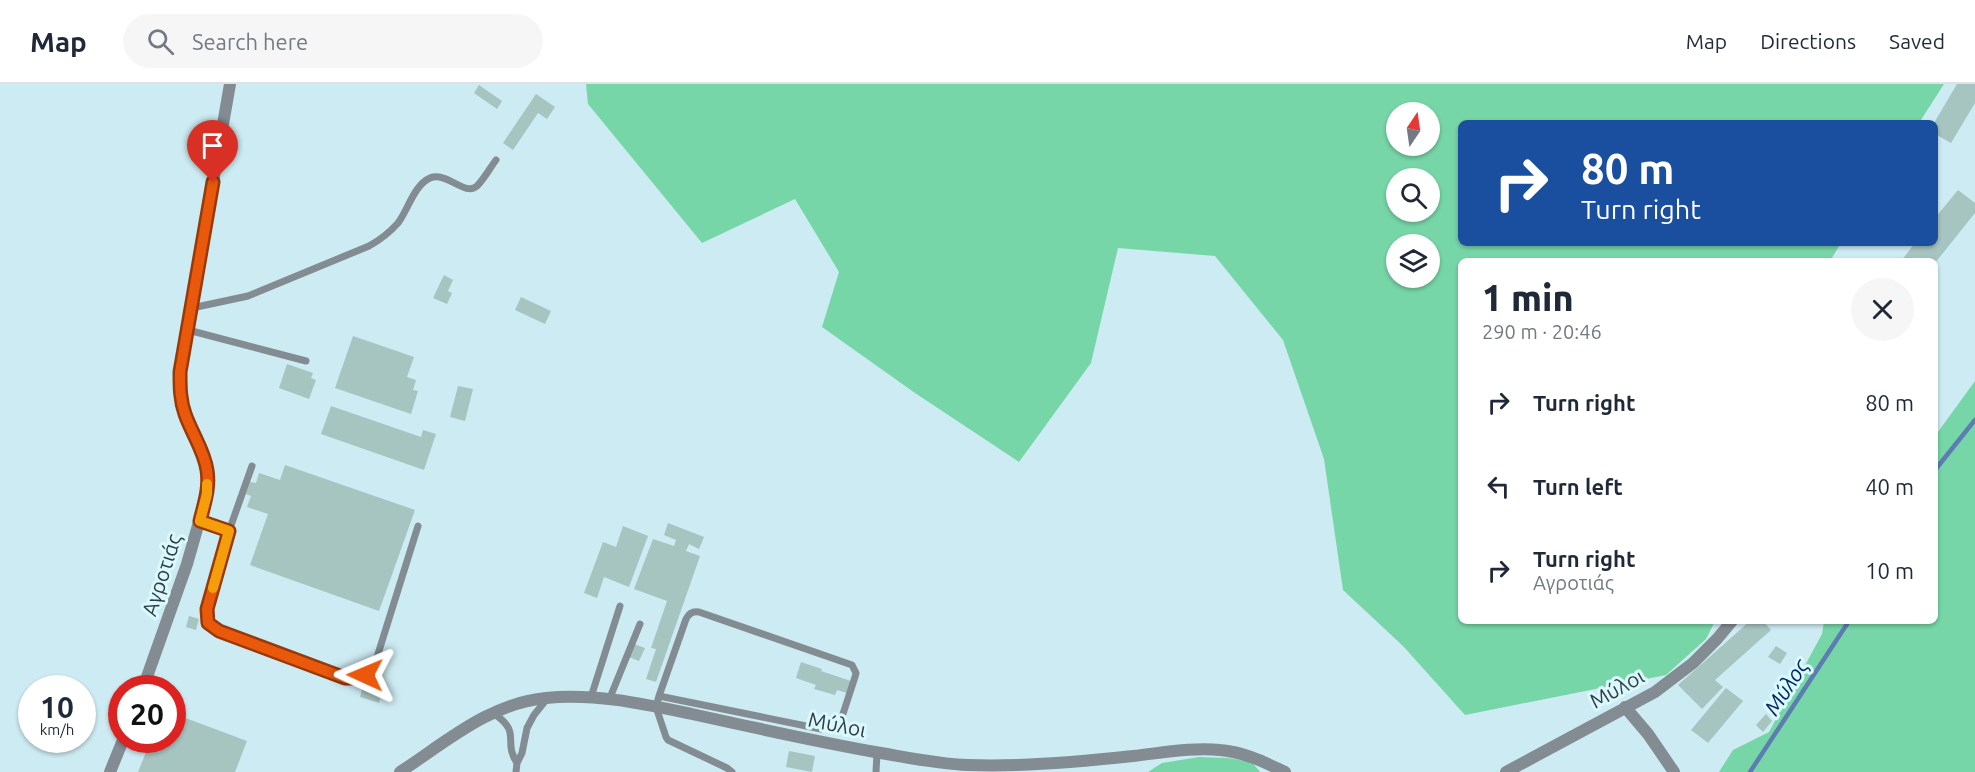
<!DOCTYPE html>
<html lang="en">
<head>
<meta charset="utf-8">
<style>
	body { margin:0; font-family:Ubuntu,sans-serif; background:#f6f6f7; color:#1f2937; height:100vh; display:flex; flex-direction:column; font-size:22px; white-space:nowrap }
	* { box-sizing:border-box; margin:0 }
	p { font-size:20px; color:#747a83 }
	.icon { flex:none; width:33px; height:33px; fill:none; stroke:currentColor; stroke-width:2; stroke-linecap:round; stroke-linejoin:round }
	.map { position:relative; flex:1; overflow:hidden }
	.sheet { position:absolute; left:1458px; top:174px; width:480px; height:366px; display:flex; flex-direction:column; background:#fff; border-radius:9px; box-shadow:0 2px 4px #0004 }
	.sheet>* { flex:none }
	.hud { position:absolute; left:1458px; top:36px; width:480px; height:126px; border-radius:9px; box-shadow:0 2px 4px #0004; background:#1a4fa0; color:#fff; overflow:hidden }
	.needle { width:39px; rotate:13deg }
	.fabs { position:absolute; left:1386px; top:18px; display:grid; gap:12px }
	.fabs a { display:grid; place-items:center; width:54px; height:54px; border-radius:50%; background:#fff; box-shadow:0 2px 4px #0004; font-size:30px }
	.speed { position:absolute; left:18px; top:591px; display:flex; gap:12px; font-size:30px; font-weight:700; text-align:center }
	.speed>* { display:grid; place-content:center; width:78px; height:78px; border-radius:50%; background:#fff; box-shadow:0 2px 4px #0004; line-height:1 }
	.speed small { font-size:15px; font-weight:400 }
	.speed .limit { border:9px solid #d22; background:#fff; color:#111 }
	.pin { position:absolute; display:grid; place-items:center; width:51px; height:51px; color:#fff; margin:-62px -26px; border-radius:50% 50% 50% 0; rotate:-45deg; box-shadow:0 0 6px #0007 }
	.pin .icon { rotate:45deg }
	.me { position:absolute; width:66px; margin:-33px; rotate:271deg; stroke-linejoin:round; filter:drop-shadow(0 0 4px #0008) }
	.turn { display:flex; align-items:center; gap:21px; height:126px; padding:0 24px; font-size:27px }
	.turn .icon { width:78px; height:78px; stroke-width:2.5 }
	.turn b { display:block; font-size:42px; line-height:51px }
	.round { display:grid; place-items:center; flex:none; width:63px; height:63px; border-radius:32px; background:#f6f6f7 }
	.overview { display:flex; align-items:center; justify-content:space-between; height:102px; padding:0 24px }
	h1 { font-size:36px; font-weight:800; line-height:45px }
	ul { padding:0; list-style:none }
	li { display:flex; align-items:center; gap:18px; height:84px; padding:0 24px }
	li div { flex:1 }
	li b { display:block; font-size:22px }
	li em { font-style:normal }
	header { display:flex; align-items:center; gap:36px; box-sizing:border-box; height:84px; padding:0 30px; background:#fff; border-bottom:2px solid #e0e1e3 }
	header strong { font-size:28px }
	nav { display:flex; gap:33px; margin-inline-start:auto; font-size:21px }
	.search { width:420px; height:54px; background:#f6f6f7; display:flex; align-items:center; gap:15px; box-sizing:border-box; padding:0 21px; border-radius:33px; color:#747a83; font-size:22px }
	.map>svg:first-child { display:block }
</style>
</head>
<body>
<header>
<strong>Map</strong>
<div class="search"><svg class="icon" aria-label="search" viewBox="0 0 24 24"><circle cx="10" cy="10" r="6"/><path d="M15 15l6 6"/></svg>Search here</div>
<nav><a>Map</a><a>Directions</a><a>Saved</a></nav>
</header>
<div class="map">
<svg width="1975" height="688" viewBox="0 0 1975 688">
	<rect width="100%" height="100%" fill="#cdebf2"/>
	<path fill="#77d6a7" fill-rule="evenodd" d="M586,0H1944L1919,39H1461V159H1841L1830,177H1461V537H1715L1706,555L1666,591L1465,631L1403,562L1343,506L1324,375L1283,256L1215,172L1118,164L1091,279L1019,378L915,309L822,243L839,188L795,115L702,159L588,20ZM1396,28H1430V62H1396ZM1396,94H1430V128H1396ZM1396,160H1430V194H1396Z
		M1975,297V688H1719L1733,666L1769,648L1822,550L1824,537H1935V352Z
		M1199,673L1228,674L1252,678L1260,688H1148L1162,679Z"/>
	<g fill="none" stroke-linecap="round" stroke-linejoin="round">
		<path stroke="#5d7db2" stroke-width="4.5" d="M1935,386L1975,336
			M1750,688L1849,537"/>
	</g>
	<path fill="#a6c4c0" d="M1957,0H1975V19L1951,59L1935,50V39H1934Z
		M479,1L502,17L497,25L474,9Z
		M536,10L555,23L547,35L538,29L513,66L503,59Z
		M1958,106L1975,119V129L1935,179V177H1901L1915,159H1935V134Z
		M444,191L453,196L448,207L452,209L447,220L433,214Z
		M521,213L551,227L545,240L515,226Z
		M353,252L414,273L407,293L416,296L413,306L418,307L411,330L335,304Z
		M287,280L313,289L311,294L316,296L309,315L279,304Z
		M458,302L473,305L465,337L450,333Z
		M331,322L421,353L423,346L436,350L424,386L321,350Z
		M285,381L415,426L379,527L250,481L268,430L247,423L251,412L246,410L250,398L256,399L259,389L280,396Z
		M668,439L704,453L699,465L689,460L686,467L700,472L656,598L646,595L656,565L651,564L667,517L634,505L653,455L674,462L676,456L664,451Z
		M623,442L648,452L629,503L604,493L597,514L584,509L603,458L616,463Z
		M189,532L199,535L196,546L186,543Z
		M1750,537H1763L1771,546L1715,596L1723,603L1702,625L1678,601Z
		M634,560L645,564L639,577L629,573Z
		M1776,562L1787,569L1780,580L1768,573Z
		M801,578L822,585L821,587L851,597L847,609L837,606L835,611L814,605L816,601L796,594Z
		M365,594L385,600L379,619L360,613Z
		M1726,604L1743,617L1708,659L1691,646Z
		M172,629L247,657L235,688H138L151,656H172Z
		M1766,630L1772,637L1763,648L1756,641Z
		M789,667L815,672L812,688L786,683Z"/>
	<g fill="none" stroke-linecap="round" stroke-linejoin="round">
		<path stroke="#828c92" stroke-width="7" d="M192,224L248,212L369,162C380,156 390,148 398,139C408,126 414,101 430,94C447,87 465,113 477,102C484,95 490,84 496,76
			M188,246L306,277
			M252,382L229,447L207,525L208,539L219,547L345,593H359L373,586L418,442
			M200,437L229,447
			M659,612L821,645L835,640L841,636L855,593L856,589L852,581L699,528C693,527 689,529 686,535L659,612L656,623L666,653L668,656L727,684L732,688
			M591,613L620,522
			M609,616L640,540
			M493,629C523,649 502,656 517,679
			M516,688L517,679L522,669L527,644L534,631L546,616
			M876,688L877,669"/>
		<path stroke="#828c92" stroke-width="12" d="M143,604L187,480L207,410L208,389L203,368L185,330L180,311V288L230,0
			M1625,623L1648,650L1674,688
			M110,688L123,656
			M400,688C446,658 490,619 546,614C595,609 644,620 692,630C755,644 818,658 881,669C910,674 939,680 968,681C1022,683 1079,678 1133,672C1162,669 1192,663 1220,666C1244,668 1264,678 1285,688
			M1506,688L1655,608L1693,579L1717,555L1732,537"/>
	</g>
	<g fill="none" stroke-linecap="round" stroke-linejoin="round">
		<g stroke="#983908" stroke-width="15">
			<path id="route" d="M213,98L180,288C180,303 180,316 185,330C192,350 204,366 207,386C210,404 204,420 200,437L229,447L207,525L208,539L219,547L345,594H353L365,591"/>
		</g>
		<use href="#route" stroke="#ea580c" stroke-width="10"/>
		<path stroke="#f59e0b" stroke-width="10" d="M207,400V410L200,437L229,447L213,504"/>
	</g>
	<g text-anchor="middle" stroke-width="6" stroke-linejoin="round" paint-order="stroke">
		<g font-size="21" fill="#313d40" stroke="#daf9ff">
			<text transform="translate(162 491) rotate(-72)" y="7">Αγροτιάς</text>
			<text transform="translate(1617 605) rotate(-29)" y="7">Μύλοι</text>
			<text transform="translate(837 641) rotate(11)" y="7">Μύλοι</text>
		</g>
		<g font-size="22" font-style="italic" fill="#052666" stroke="#daf9ff">
			<text transform="translate(1786 603) rotate(-57)" y="8">Μύλος</text>
		</g>
	</g>
</svg>
<div class="fabs">
<a><svg class="needle" viewBox="-14 -14 28 28"><path d="M0-13l5 13h-10z" fill="#e53935"/><path d="M0 13l5-13h-10z" fill="#747a83"/></svg></a>
<a><svg class="icon" aria-label="search" viewBox="0 0 24 24"><circle cx="10" cy="10" r="6"/><path d="M15 15l6 6"/></svg></a>
<a><svg class="icon" aria-label="layers" viewBox="0 0 24 24"><path d="M12 4l9 5-9 5-9-5zM3 14l9 5 9-5"/></svg></a>
</div>
<div class="speed"><div>10<small>km/h</small></div><div class="limit">20</div></div>
<div class="pin" style="left:213px;top:98px;background:#d93025"><svg class="icon" aria-label="arrive" viewBox="0 0 24 24"><path d="M6 21V4h12l-3 4 3 4H6"/></svg></div>
<svg class="me" style="left:365px;top:591px" viewBox="-20 -20 40 40"><path d="M0-17L14 15 0 8-14 15z" fill="#ea580c" stroke="#fff" stroke-width="4"/></svg>
<div class="hud">
<div class="turn"><svg class="icon" aria-label="right" viewBox="0 0 24 24"><path d="M7 20v-9h11M14 6l5 5-5 5"/></svg><div><b>80 m</b>Turn right</div></div>
</div>
<section class="sheet">
<div class="overview"><div><h1>1 min</h1><p>290 m · 20:46</p></div><a class="round"><svg class="icon" aria-label="close" viewBox="0 0 24 24"><path d="M6 6l12 12M18 6L6 18"/></svg></a></div>
<ul>
<li><svg class="icon" aria-label="right" viewBox="0 0 24 24"><path d="M7 20v-9h11M14 6l5 5-5 5"/></svg><div><b>Turn right</b></div><em>80 m</em></li>
<li><svg class="icon" aria-label="left" viewBox="0 0 24 24"><path d="M17 20v-9H6M10 6l-5 5 5 5"/></svg><div><b>Turn left</b></div><em>40 m</em></li>
<li><svg class="icon" aria-label="right" viewBox="0 0 24 24"><path d="M7 20v-9h11M14 6l5 5-5 5"/></svg><div><b>Turn right</b><p>Αγροτιάς</p></div><em>10 m</em></li>
</ul>
</section>
</div>
</body>
</html>
